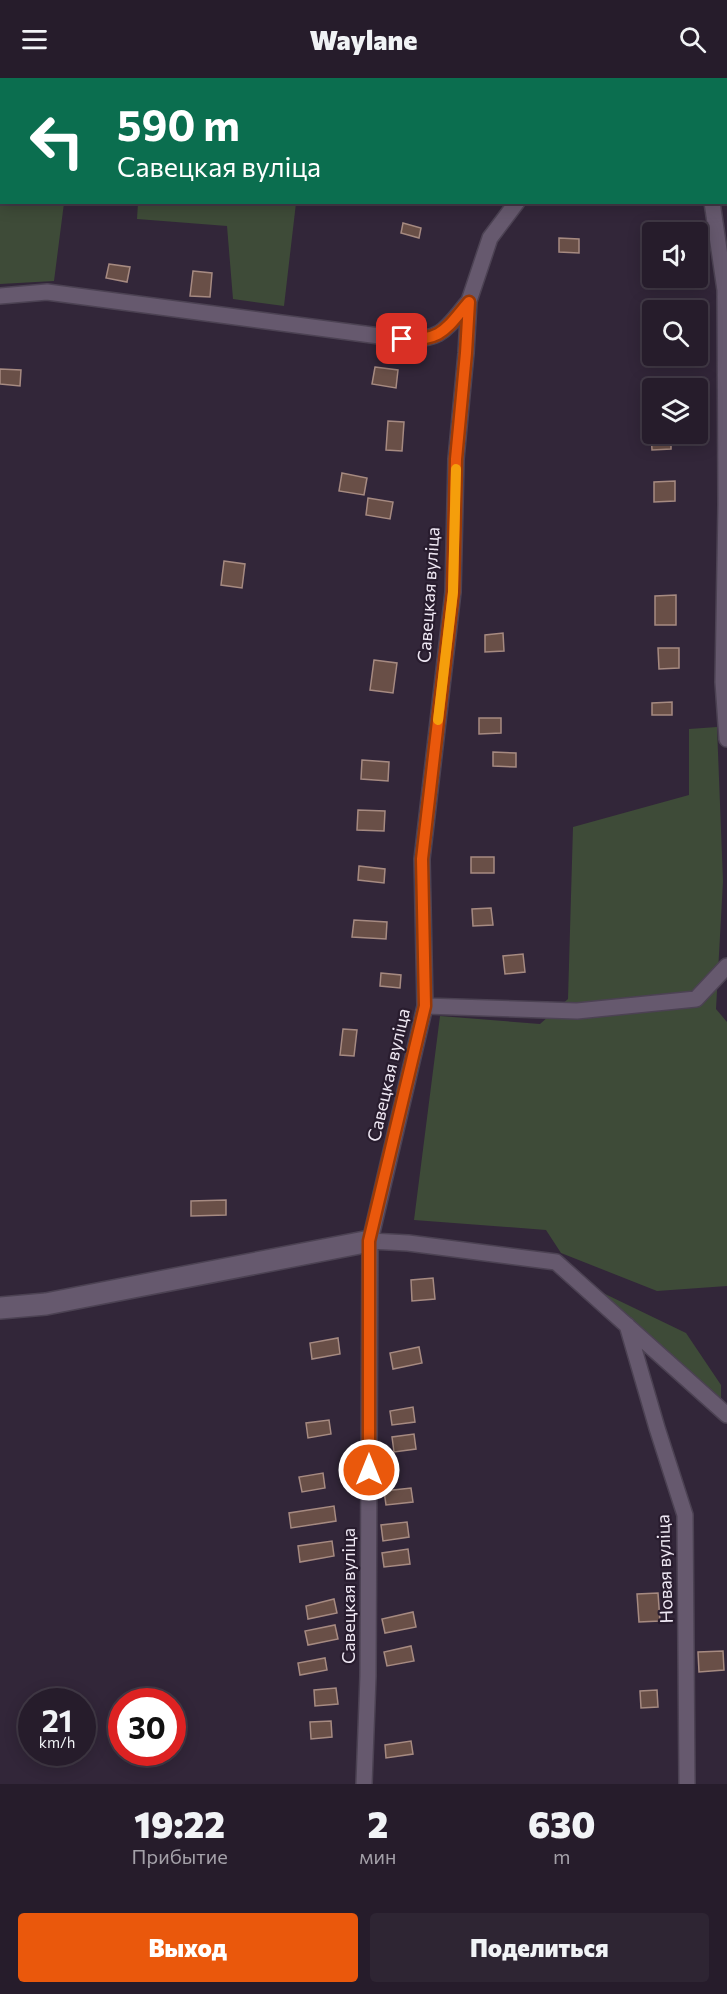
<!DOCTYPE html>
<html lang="ru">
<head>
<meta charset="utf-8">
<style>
	body { margin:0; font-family:Commissioner,sans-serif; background:#2e2533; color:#f1f3f6; height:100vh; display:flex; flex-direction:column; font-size:22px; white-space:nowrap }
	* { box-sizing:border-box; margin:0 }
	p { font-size:20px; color:#a4a1a9 }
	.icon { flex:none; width:33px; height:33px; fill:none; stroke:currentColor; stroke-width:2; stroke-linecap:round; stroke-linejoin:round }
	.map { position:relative; height:1706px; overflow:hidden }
	.panel { display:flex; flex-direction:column; background:#261c2b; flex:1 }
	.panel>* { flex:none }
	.banner { position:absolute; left:0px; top:0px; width:728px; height:126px; box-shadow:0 3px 15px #0003,0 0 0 2px #423a47; background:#0b6e4f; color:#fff; overflow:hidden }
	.controls { position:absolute; left:642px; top:144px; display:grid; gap:12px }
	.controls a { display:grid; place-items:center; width:66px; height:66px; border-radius:6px; background:#261c2b; box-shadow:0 3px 15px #0003,0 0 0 2px #423a47; font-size:30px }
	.speed { position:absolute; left:18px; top:1610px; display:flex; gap:12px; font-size:30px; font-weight:700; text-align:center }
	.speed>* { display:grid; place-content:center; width:78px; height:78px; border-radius:50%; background:#261c2b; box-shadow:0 3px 15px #0003,0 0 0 2px #423a47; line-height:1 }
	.speed small { font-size:15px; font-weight:400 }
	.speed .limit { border:9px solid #d22; background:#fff; color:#111 }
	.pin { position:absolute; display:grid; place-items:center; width:51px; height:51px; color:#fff; margin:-26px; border-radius:12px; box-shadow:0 3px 9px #0006 }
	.me { position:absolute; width:66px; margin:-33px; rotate:0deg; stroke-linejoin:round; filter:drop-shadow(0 0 4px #0008) }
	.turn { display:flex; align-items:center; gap:21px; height:126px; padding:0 18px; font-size:27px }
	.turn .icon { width:78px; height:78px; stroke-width:2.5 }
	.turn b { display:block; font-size:42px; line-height:51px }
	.eta { display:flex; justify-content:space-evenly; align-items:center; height:102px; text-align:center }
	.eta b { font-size:36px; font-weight:800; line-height:42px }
	.action { display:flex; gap:12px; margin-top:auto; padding:12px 18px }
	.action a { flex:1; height:69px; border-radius:6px; background:#ea580c; color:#fff; font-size:24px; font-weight:800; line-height:69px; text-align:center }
	.action a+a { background:#2e2533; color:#f1f3f6 }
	header { display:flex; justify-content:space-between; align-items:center; height:78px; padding:0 18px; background:#261c2b; font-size:27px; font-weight:800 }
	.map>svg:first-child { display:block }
</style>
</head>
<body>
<header><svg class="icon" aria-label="menu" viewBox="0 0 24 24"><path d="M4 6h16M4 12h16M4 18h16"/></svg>Waylane<svg class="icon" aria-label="search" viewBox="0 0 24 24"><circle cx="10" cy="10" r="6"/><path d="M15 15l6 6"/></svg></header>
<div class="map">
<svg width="727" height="1706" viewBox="0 0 727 1706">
	<rect width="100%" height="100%" fill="#322639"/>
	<path fill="#3e4b38" d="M0,44L2,124L64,125L54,203L0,206Z
		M138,125H296L284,228L233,221L227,148L137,141Z
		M717,649L723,803L716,931L727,944V1208L657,1213L561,1175L546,1152L414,1142L440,938L540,946L568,921L573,749L689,717V651Z
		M603,1215L686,1255L721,1307V1325Z"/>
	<path fill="#694f47" stroke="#a68a81" stroke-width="1.5" d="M403,145L421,150L419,160L401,155Z
		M645,159H652V176H645Z
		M559,160L579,161V175L559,174Z
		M109,186L130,189L127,204L106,200Z
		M193,193L212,195L210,219L190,218Z
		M375,289L398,292L396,310L372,306Z
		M0,291L21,292L20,308L0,306Z
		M388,343L404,344L402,373L386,372Z
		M651,354L652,356H671V371L652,372Z
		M342,395L367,400L364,417L339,413Z
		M675,403V423L654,424V404Z
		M368,420L393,424L390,441L366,437Z
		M224,483L245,486L242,510L221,507Z
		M676,517V547H655V518Z
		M503,555L504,573L485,574V557Z
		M658,570H679V590L659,591Z
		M374,582L397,585L393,615L370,612Z
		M672,624V637H652V625Z
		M479,640H501V655L479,656Z
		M493,674L516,675V689L493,688Z
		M362,682L389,684L388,703L361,701Z
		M358,732L385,733L384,753L357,752Z
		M471,779H494V795H471Z
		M359,788L385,791L384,805L358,802Z
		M491,830L493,847L473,848L472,831Z
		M354,842L387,844L386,861L352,859Z
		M523,876L525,894L505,896L503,878Z
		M381,895L401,897L400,910L380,908Z
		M343,951L357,952L354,978L340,977Z
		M226,1122V1137L191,1138V1123Z
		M433,1200L435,1221L412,1223L411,1202Z
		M338,1260L340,1276L312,1281L310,1265Z
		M419,1269L422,1285L393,1291L390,1275Z
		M413,1329L415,1344L392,1347L390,1333Z
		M329,1342L331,1356L308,1360L306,1345Z
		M414,1356L416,1371L394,1374L392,1359Z
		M323,1395L325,1410L302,1414L299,1399Z
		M411,1410L413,1424L386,1427L384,1413Z
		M334,1428L336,1443L291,1450L289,1435Z
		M407,1444L409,1459L383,1463L381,1447Z
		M332,1463L334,1478L300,1484L298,1468Z
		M408,1471L410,1486L384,1489L382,1475Z
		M658,1515L660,1543L639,1544L637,1516Z
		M334,1521L337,1535L308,1541L306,1528Z
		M413,1534L416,1549L385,1555L382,1541Z
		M335,1547L338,1561L308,1567L305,1553Z
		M411,1568L414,1583L387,1588L384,1574Z
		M723,1573L724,1592L699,1594L698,1574Z
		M325,1580L327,1592L300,1597L298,1585Z
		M336,1610L338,1626L315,1628L314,1612Z
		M657,1612L658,1629L641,1630L640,1613Z
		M331,1643L332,1659L311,1661L310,1644Z
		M411,1663L413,1676L386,1680L385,1667Z"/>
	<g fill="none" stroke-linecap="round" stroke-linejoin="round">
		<g stroke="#4c4253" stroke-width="18">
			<path id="street" d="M607,2L608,0
				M717,2V0
				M712,124L725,212L726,427L723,604L727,661
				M0,218L47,214L402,261C442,263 445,252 469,223
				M425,928L577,933L696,921L727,888
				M370,1163L408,1165L556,1184L727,1337
				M627,1247L657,1350L685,1437L687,1706
				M364,1706L368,1598L370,1163L425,928L422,781L453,514L456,381L466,275L469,223L490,160L517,124"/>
		</g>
		<g stroke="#4c4253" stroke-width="24">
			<path id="secondary" d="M0,1230L46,1226L370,1163"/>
		</g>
		<use href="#street" stroke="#66596e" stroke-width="15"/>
		<use href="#secondary" stroke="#66596e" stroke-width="21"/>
	</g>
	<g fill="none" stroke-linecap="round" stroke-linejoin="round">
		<g stroke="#983908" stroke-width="15">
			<path id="route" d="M369,1392V1163L425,928L422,781L453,514L456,381L466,275L469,224C445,252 442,263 402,261"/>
		</g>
		<use href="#route" stroke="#ea580c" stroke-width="10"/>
		<path stroke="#f59e0b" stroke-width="10" d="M438,642L453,514L456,391"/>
	</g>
	<g text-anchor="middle" stroke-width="4.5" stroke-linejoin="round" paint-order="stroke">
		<g font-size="18" fill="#eee7f3" stroke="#281c2e">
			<text transform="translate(429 517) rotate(-86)" y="6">Савецкая вуліца</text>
			<text transform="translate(389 997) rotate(-77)" y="6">Савецкая вуліца</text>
			<text transform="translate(665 1491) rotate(-92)" y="6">Новая вуліца</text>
			<text transform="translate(349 1518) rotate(-90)" y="6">Савецкая вуліца</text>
		</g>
	</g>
</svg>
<div class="controls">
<a><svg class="icon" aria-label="sound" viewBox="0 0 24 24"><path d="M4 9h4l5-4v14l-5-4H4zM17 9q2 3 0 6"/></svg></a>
<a><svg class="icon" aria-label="search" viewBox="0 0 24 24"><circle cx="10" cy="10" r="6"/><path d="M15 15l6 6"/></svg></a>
<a><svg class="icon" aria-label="layers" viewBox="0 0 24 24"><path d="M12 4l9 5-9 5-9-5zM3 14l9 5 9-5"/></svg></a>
</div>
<div class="speed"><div>21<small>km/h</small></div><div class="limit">30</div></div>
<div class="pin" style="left:402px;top:261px;background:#d93025"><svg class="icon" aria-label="arrive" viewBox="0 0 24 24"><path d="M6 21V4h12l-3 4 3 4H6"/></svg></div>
<svg class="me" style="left:369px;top:1392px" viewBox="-20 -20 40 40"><circle r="17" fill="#ea580c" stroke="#fff" stroke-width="3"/><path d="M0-11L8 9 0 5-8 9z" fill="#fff"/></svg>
<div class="banner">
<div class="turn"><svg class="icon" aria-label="left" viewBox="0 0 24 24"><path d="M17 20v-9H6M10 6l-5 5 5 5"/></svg><div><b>590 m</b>Савецкая вуліца</div></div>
</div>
</div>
<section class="panel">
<div class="eta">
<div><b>19:22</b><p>Прибытие</p></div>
<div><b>2</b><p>мин</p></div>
<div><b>630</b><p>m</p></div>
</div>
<div class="action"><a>Выход</a><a>Поделиться</a></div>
</section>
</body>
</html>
